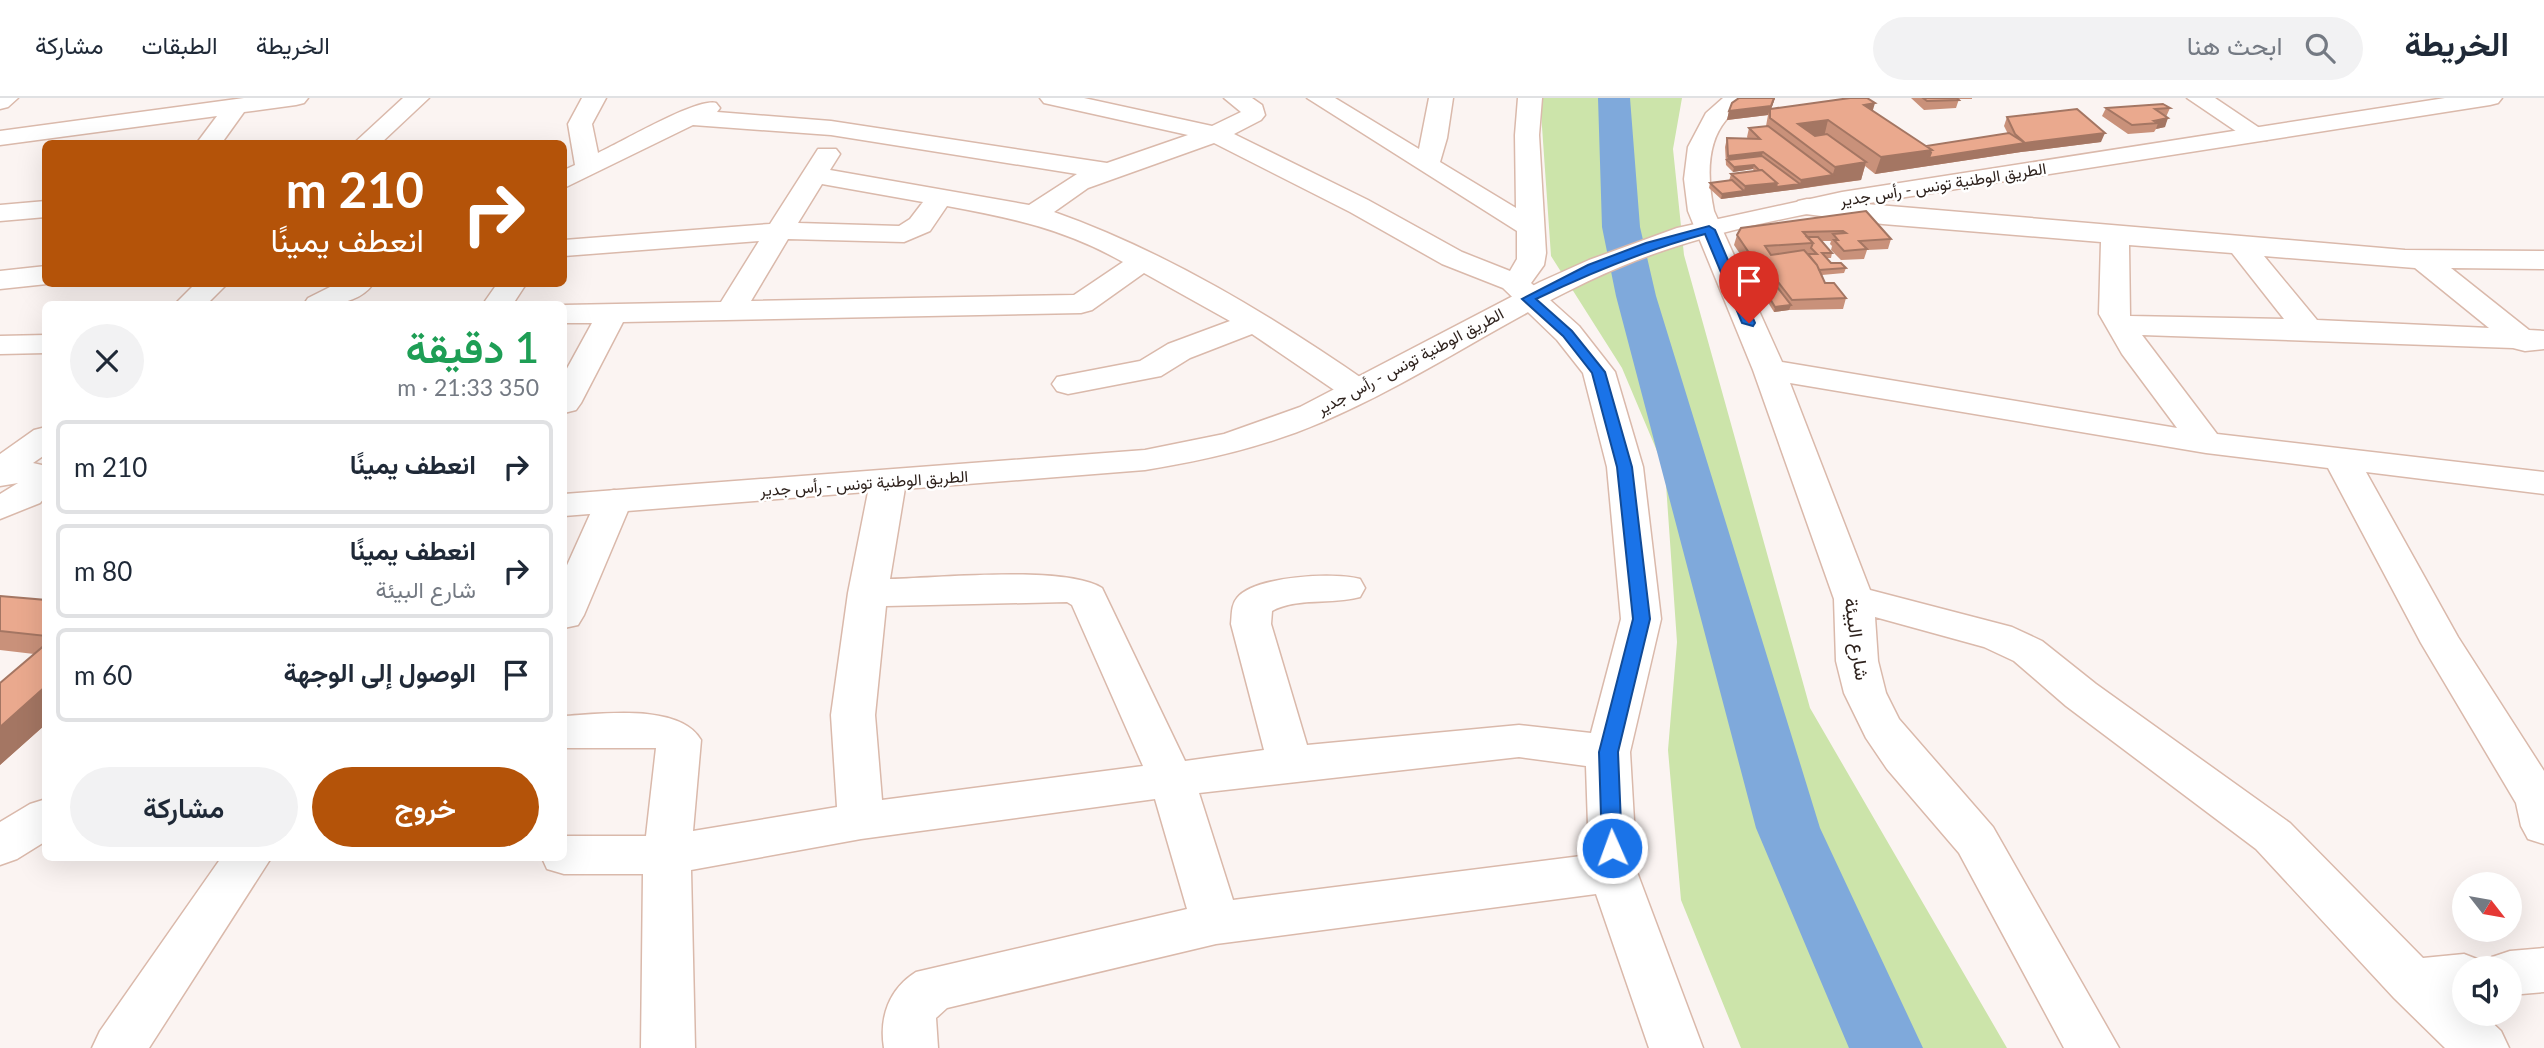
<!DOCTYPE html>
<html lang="ar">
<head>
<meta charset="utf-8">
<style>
	body { margin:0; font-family:Lato,Vazirmatn,sans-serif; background:#f2f2f3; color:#1f2937; direction:rtl; height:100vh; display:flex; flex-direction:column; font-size:26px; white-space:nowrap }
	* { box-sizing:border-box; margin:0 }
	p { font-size:23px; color:#747a83 }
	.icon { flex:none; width:38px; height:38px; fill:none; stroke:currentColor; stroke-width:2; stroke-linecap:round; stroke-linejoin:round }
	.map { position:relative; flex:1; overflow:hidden; direction:ltr }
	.details { position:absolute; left:42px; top:203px; width:525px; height:560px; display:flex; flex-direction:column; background:#fff; border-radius:10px; box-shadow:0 7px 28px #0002; direction:rtl }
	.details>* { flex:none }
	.hud { position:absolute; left:42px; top:42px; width:525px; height:147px; border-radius:10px; box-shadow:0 7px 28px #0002; direction:rtl; background:#b45309; color:#fff; overflow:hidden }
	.needle { width:46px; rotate:121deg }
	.tools { position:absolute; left:2452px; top:774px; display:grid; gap:14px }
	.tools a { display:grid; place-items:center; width:70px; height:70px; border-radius:50%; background:#fff; box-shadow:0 7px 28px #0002; font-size:35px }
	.pin { position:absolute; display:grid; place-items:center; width:60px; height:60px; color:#fff; margin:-72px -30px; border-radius:50% 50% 50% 0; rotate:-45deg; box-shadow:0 0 7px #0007 }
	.pin .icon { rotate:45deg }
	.me { position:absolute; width:77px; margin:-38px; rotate:358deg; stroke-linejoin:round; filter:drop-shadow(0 0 5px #0008) }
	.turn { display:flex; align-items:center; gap:24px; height:147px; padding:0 28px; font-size:32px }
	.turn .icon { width:91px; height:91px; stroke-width:2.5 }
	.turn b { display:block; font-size:49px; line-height:60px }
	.round { display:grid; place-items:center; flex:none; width:74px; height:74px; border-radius:37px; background:#f2f2f3 }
	.summary { display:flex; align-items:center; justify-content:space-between; height:119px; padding:0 28px }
	h1 { font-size:42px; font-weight:600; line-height:52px; color:#1e9e55 }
	.button { display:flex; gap:14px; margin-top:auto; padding:14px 28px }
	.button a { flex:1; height:80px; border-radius:42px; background:#b45309; color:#fff; font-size:28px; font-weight:600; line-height:80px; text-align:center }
	.button a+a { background:#f2f2f3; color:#1f2937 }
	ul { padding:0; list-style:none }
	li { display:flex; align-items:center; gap:21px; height:94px; margin:0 14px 10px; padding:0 14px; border:4px solid #e0e1e3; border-radius:10px }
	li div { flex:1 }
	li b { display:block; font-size:26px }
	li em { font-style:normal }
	header { display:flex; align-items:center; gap:42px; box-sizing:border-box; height:98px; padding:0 35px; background:#fff; border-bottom:2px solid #e0e1e3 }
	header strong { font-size:33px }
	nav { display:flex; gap:38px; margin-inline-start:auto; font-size:24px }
	.search { width:490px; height:63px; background:#f2f2f3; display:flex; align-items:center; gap:18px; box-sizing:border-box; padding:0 24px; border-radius:38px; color:#747a83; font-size:26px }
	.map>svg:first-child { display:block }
</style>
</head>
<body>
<header>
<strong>الخريطة</strong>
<div class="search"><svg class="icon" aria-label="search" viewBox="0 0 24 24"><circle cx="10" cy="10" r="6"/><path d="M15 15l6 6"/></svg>ابحث هنا</div>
<nav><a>الخريطة</a><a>الطبقات</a><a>مشاركة</a></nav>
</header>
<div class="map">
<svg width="2544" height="950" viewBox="0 0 2544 950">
	<rect width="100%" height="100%" fill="#fbf4f2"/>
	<path fill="#cce4aa" d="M1540,0H1682L1673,51L1684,157L1810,610L2007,950H1741L1681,802L1668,652L1677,544L1665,372L1622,270L1551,158Z"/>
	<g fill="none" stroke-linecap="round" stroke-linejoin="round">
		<path fill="#7fa9db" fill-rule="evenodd" d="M1598,0H1630L1640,129L1656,198L1820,730L1923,950H1849L1756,730L1616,198L1602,129Z"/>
		<g stroke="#dab9ab" stroke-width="3">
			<path id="minor" d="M0,0H18L8,9L0,11Z
				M244,0H308L304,5L296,7L244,14L221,46H196L217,18L0,47V33Z
				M582,0H606L592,26L598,55C622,44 696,0 716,5L720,10L717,14L831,23L1107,65L1188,37L1044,5L1040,0H1084L1212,28L1241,14L1224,0H1252L1262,7L1265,17L1261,22L1234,36L1368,102L1462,154L1510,173L1517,161V133L1307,0H1335L1419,51L1429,0H1453L1447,40L1440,64L1516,110L1515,37L1518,0H1542L1539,37L1546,155L1544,167L1531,185L1579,228L1615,274L1643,369L1661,521L1630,654L1637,774L1703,950H1649L1596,796L1216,846L947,910L936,920L938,950H884C879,919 889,891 916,874L1187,811L1155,701L861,741L691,772L695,950H641L643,776H564L547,771L542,760H564V738H646L656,650H564V618C601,616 680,605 701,642L693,733L837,709L831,617L848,495L870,384L875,376L888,373L901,376L906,384L890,481C938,480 1065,467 1102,490L1185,663L1264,652L1231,526C1232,517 1231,507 1237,500C1254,478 1335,474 1360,481L1365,490L1360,499C1332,507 1297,499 1272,513L1271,526L1307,647L1519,627L1591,635L1621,521L1607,369L1583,275L1557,242L1503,190L1442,166L1350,114L1214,45L1088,90L1054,114C1167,154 1272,218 1370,286L1374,293L1370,300L1358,303L1346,300L1252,236L1190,260L1161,278L1068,296L1057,293L1052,286L1057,279L1140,263L1168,246L1230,223L1144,175L1092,212L1081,215L623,224L581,305L576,312L564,315V276L592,225H564V207L721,204L759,143L564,158V142L770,126L818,51H836L840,56L830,72L1029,107L1077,76L831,37L693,27L564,90V72L575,67L568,26ZM822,86L923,104L910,121L899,128L798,125ZM947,108C1012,120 1064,131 1123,164L1074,197L751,203L788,141L904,144L930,133ZM1067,504L1072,507L1143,668L882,702L875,617L886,508ZM1519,659L1586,668L1589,757L1233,802L1199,695Z
				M1723,0H1751C1744,9 1733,13 1726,22C1705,47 1708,84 1714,113L1782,264L2177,330L2122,256L2099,216L2101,144L1883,126L1798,115L1794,109L1798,103L1807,101L2405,152L2544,153V171L2451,170L2529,232L2544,233V251L2525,253L2513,250L2142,237L2217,336L2544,374V396L2366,374L2458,539L2544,673V746L2528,741L2521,728L2516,705L2421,545L2328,370L2206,355L1790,285L1870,492L2012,529L2042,543L2096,586L2290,725L2423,860L2464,856L2482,863L2485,870H2464V915H2482L2501,933L2509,950H2445L2394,900L2256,751L2066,608L2014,563L1984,549L1875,519L1878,563L1886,595L1899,621L1993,729L2119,950H2064L1959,755L1887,671L1866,640L1844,595L1836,563L1834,501L1753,272L1688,113L1684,81L1688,49L1706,15ZM2129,147L2232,155L2284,221L2130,218ZM2264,158L2415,170L2489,230L2317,222Z
				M2187,0H2215L2270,37L2267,42H2249Z
				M46,103V119L0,123V107Z
				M46,168L47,186L0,191V173Z
				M336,186H373C358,207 327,208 304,206L308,200Z
				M497,186H526L513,206H483Z
				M46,237V255L0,256V238Z
				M614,392L627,395L632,403L584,517L578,527L564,530V474L596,403L601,395Z
				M46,701V743L17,761L0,767V724L30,706Z
				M221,760H271L149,950H92L100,933Z
				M2544,850V894L2510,897V870H2487L2492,859L2510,853Z"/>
		</g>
		<g stroke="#dab9ab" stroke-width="3">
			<path id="major" d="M403,0H429L380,46H353Z
				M2445,0H2502L2498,5L2490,7C2320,34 2150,60 1980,87C1874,105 1765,118 1662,153C1541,194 1439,274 1322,324C1264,349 1206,362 1145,372L564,418V396L1145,352L1224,336L1300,309L1540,184L1589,162L1677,130L1842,94Z
				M195,186H227L207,206H175Z
				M46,329V356L33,365L46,368V398L40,405L0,421V396L18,385L0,388V356L34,332Z"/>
		</g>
		<use href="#minor" fill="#fff" fill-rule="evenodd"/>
		<use href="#major" fill="#fff" fill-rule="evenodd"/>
	</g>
	<path fill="#c9917a" d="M1739,0H1775L1771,11L1873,13L1926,48L2008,36L2004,28L2007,19L2101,44L2021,54L1875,76L1865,68L1861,82L1798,91L1721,101L1709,90L1710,85L1729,83L1731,76L1754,73L1753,71L1733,74L1726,67L1725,49L1727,40L1748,41L1747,39L1749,30L1766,28L1768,17L1727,22L1729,13Z
		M1911,0H1972V1H1959L1956,10L1924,12Z
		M2106,10H2170L2166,19L2165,29L2156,31L2154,34L2128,36L2102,18Z
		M1866,113L1891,141L1888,151L1867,152L1864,161L1841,162L1831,152L1832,148L1830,146L1831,143H1822L1832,155L1831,160H1826L1831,165L1846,170L1844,175L1822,177L1825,185L1846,200L1843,211L1789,212L1774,214L1754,182L1755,178L1734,147L1737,137Z
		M0,498L46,502V626L0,667V585L34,556L0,552Z"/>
	<path fill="#a47663" d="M1775,0L1769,17L1770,11L1768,17L1727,22L1729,13Z
		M1875,5L1870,22L1864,7Z
		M2168,20L2165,29L2156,31L2158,25L2154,23Z
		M1828,22L1824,39L1799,42L1798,26Z
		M2105,35L2101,44L2021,54L1875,76L1881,59L1932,52L2025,45Z
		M1763,54L1760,63L1727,62L1728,58Z
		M1866,64L1861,82L1830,86L1835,69Z
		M1754,67L1753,71L1733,74L1734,69Z
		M1833,77L1830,86L1798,91L1721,101L1722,96L1744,93L1745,88L1777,85L1800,86L1801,82Z
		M1791,207L1789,212L1774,214L1775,209Z
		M46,588V626L0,667V629Z"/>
	<path fill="#eaa98e" stroke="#a47663" stroke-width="2" d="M1739,0H1774L1771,8L1729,13L1732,5Z
		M1850,0H1867L1875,5L1864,7L1932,52L1881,59L1828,22L1798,26L1815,38L1827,36L1866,64L1835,69L1770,20V11Z
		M1923,0H1957L1959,2L1927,3Z
		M2163,6L2170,10L2155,11L2168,20L2154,23L2158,25L2132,27L2106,10Z
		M2077,11L2105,35L2025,45L2015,36L2007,19Z
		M1768,28L1833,77L1801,82L1763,54L1728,58L1727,40L1760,41L1749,30Z
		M2009,35L2025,45L1929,60L1932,52L1926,48Z
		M1762,58L1800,86L1776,89L1777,85L1762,72H1759L1754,67L1734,69L1727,62Z
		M1762,72L1777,85L1745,88L1731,76Z
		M1732,82L1744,93L1722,96L1710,85Z
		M1866,113L1891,141L1859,143L1867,151L1844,153L1834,142H1838L1833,136L1846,135L1843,133L1803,134L1813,145L1765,148L1771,157L1804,152L1817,167L1825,185H1834L1846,200L1792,202L1768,171H1760L1737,137L1741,130Z
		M1807,139H1818L1832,155H1822L1831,165H1841L1846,170L1819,172L1817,167L1808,156H1817L1811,150L1813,145Z
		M1767,176L1791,207L1775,209L1756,177Z
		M0,498L46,502V538L0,533Z
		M46,546V588L0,629V585Z"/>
	<path fill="#1a73e8" stroke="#114b97" stroke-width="2" d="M1709,128L1715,132L1755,225L1753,228L1742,225L1705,136C1646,152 1592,174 1536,201L1572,233L1605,274L1632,369L1650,521L1618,654L1622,750L1619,756H1605L1602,750L1599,654L1633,521L1617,369L1592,275L1563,238L1522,201L1588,167L1646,145Z"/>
	<g text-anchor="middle" stroke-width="5" stroke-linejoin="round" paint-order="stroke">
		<g font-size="16" fill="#2e221d" stroke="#fff">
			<text transform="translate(1943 86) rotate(-9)" y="6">الطريق الوطنية تونس - رأس جدير</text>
			<text transform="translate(1410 263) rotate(-28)" y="6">الطريق الوطنية تونس - رأس جدير</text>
			<text transform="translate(864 385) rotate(-4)" y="6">الطريق الوطنية تونس - رأس جدير</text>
		</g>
		<g font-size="19" fill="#2e221d" stroke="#fff">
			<text transform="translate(1857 541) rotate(82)" y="7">شارع البيئة</text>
		</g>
	</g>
</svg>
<div class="tools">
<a><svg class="needle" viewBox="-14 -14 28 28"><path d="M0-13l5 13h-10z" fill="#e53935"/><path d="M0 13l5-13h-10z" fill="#747a83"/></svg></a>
<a><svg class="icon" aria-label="sound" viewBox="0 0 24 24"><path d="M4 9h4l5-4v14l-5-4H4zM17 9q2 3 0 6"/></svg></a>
</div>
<div class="pin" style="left:1749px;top:225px;background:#d93025"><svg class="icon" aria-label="arrive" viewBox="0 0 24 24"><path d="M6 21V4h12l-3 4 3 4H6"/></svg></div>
<svg class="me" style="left:1612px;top:750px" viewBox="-20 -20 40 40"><circle r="17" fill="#1a73e8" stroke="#fff" stroke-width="3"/><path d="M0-11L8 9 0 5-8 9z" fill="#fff"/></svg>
<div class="hud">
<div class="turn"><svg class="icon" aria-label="right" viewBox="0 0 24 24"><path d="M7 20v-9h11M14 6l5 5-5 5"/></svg><div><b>210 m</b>انعطف يمينًا</div></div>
</div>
<section class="details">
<div class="summary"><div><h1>1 دقيقة</h1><p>350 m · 21:33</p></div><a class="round"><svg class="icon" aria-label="close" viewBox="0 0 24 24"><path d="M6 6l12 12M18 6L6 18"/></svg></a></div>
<ul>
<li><svg class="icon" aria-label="right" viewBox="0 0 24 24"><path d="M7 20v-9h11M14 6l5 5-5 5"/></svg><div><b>انعطف يمينًا</b></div><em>210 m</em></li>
<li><svg class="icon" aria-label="right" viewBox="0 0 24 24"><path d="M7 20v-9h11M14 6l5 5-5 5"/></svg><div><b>انعطف يمينًا</b><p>شارع البيئة</p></div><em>80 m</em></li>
<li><svg class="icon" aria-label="arrive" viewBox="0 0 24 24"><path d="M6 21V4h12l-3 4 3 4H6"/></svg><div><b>الوصول إلى الوجهة</b></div><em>60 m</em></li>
</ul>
<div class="button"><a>خروج</a><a>مشاركة</a></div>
</section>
</div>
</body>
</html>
